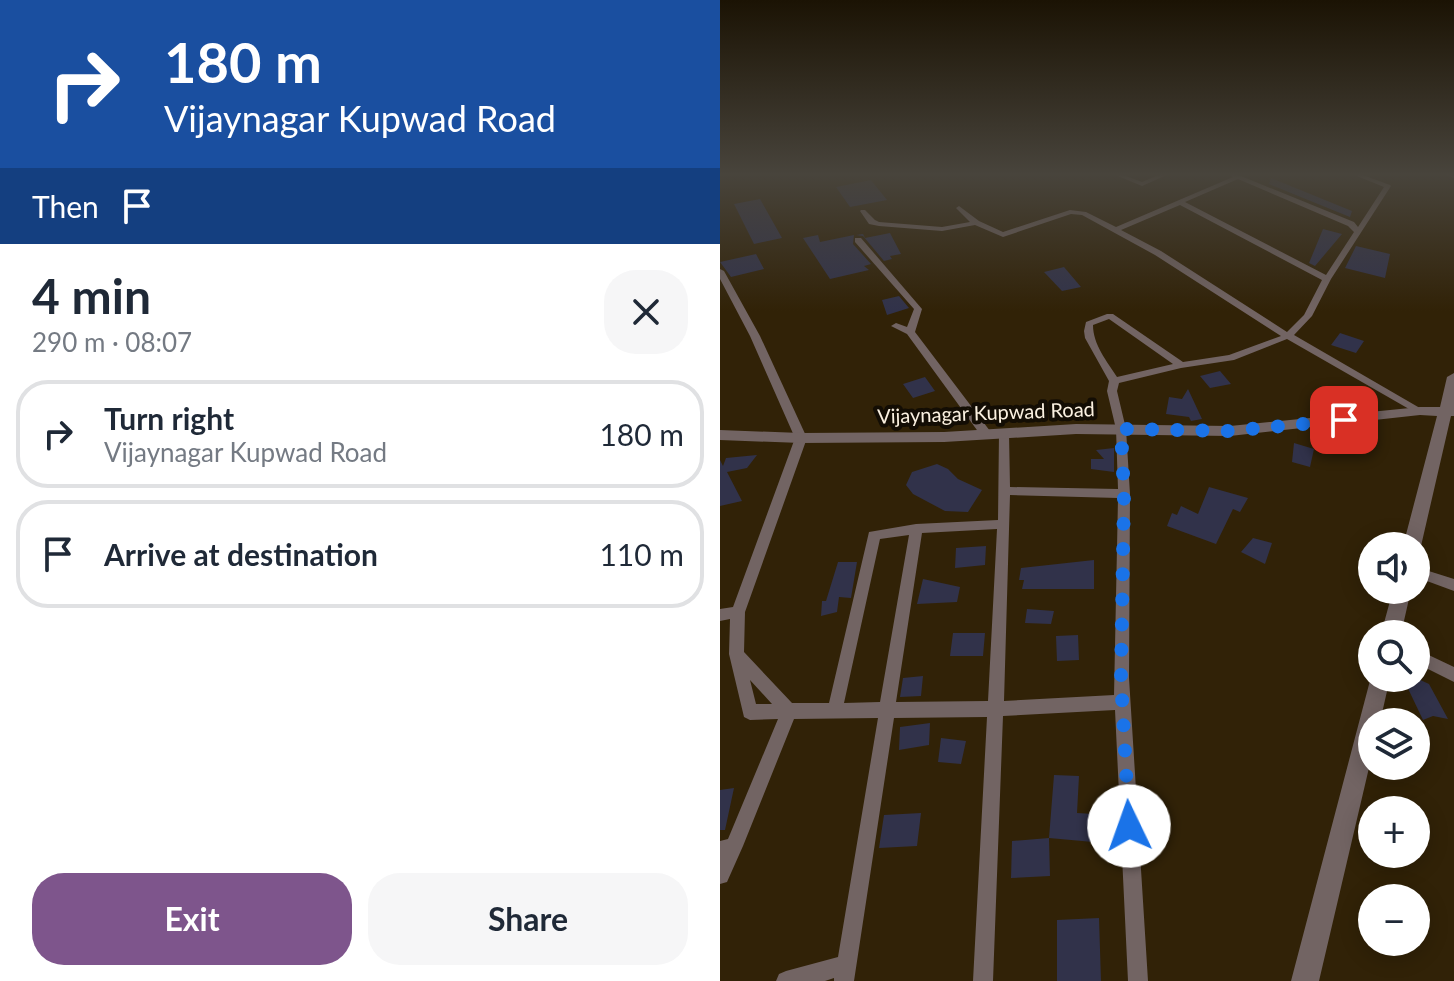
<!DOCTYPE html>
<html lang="en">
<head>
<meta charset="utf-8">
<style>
	body { margin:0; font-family:Lato,sans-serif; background:#f6f6f7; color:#1f2937; height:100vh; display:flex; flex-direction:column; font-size:30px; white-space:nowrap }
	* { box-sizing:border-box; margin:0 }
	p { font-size:26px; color:#747a83 }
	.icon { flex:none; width:44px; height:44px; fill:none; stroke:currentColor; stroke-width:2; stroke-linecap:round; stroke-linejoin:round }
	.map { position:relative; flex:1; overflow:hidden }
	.drawer { display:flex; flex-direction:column; background:#fff; width:720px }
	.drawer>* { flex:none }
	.hud { background:#1a4fa0; color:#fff; overflow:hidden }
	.controls { position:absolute; left:638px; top:532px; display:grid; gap:16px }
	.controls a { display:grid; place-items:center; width:72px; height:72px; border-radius:50%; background:#fff; box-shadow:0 4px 20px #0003; font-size:40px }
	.pin { position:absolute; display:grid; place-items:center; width:68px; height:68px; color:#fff; margin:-34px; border-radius:16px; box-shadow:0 4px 12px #0006 }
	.me { position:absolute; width:88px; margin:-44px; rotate:357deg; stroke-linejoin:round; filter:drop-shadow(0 0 6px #0008) }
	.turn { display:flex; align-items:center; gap:28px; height:168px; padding:0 32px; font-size:36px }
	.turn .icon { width:104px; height:104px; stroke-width:2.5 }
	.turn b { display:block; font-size:56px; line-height:68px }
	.then { display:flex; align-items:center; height:76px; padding:0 32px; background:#0003; gap:16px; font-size:30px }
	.round { display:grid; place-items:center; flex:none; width:84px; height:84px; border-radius:32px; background:#f6f6f7 }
	.overview { display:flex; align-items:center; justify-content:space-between; height:136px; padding:0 32px }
	h1 { font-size:48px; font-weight:700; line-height:60px }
	.cta { display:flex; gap:16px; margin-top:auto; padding:16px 32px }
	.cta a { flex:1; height:92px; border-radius:32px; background:#7e558c; color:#fff; font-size:32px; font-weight:700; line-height:92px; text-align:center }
	.cta a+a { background:#f6f6f7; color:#1f2937 }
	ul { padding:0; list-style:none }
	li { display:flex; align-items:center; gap:24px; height:108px; margin:0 16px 12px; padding:0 16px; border:4px solid #e0e1e3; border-radius:32px }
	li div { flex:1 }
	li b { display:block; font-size:30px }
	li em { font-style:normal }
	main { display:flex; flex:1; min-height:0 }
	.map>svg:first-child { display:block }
</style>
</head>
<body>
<main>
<section class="drawer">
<div class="hud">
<div class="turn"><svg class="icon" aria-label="right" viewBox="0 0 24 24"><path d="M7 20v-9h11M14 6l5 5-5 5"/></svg><div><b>180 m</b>Vijaynagar Kupwad Road</div></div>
<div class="then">Then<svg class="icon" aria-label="arrive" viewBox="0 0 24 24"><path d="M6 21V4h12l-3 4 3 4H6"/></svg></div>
</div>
<div class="overview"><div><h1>4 min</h1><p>290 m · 08:07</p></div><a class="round"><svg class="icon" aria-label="close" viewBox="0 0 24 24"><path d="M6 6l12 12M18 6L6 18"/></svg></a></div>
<ul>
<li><svg class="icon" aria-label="right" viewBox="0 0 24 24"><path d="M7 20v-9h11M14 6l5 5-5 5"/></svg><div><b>Turn right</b><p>Vijaynagar Kupwad Road</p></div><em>180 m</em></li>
<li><svg class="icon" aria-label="arrive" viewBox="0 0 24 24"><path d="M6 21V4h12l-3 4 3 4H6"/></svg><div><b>Arrive at destination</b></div><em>110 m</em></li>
</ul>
<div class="cta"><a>Exit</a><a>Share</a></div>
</section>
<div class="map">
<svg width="734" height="981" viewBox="0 0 734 981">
	<rect width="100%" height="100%" fill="#312207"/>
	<path fill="#31324a" d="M551,178L632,211L630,217L549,184Z
		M151,180L167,200L130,207L116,187Z
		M40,199L62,238L34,244L14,204Z
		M603,229L622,234L595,266L589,263Z
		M170,233L181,254L170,256L172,259L164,261L143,236L136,235L143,234L145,238Z
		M98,235L100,242L134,235L133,244L151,264L144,266L149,270L110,279L83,238Z
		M636,246L670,254L665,278L625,268Z
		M36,254L44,269L11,277L0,262Z
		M344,267L361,287L342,291L324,272Z
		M179,296L189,308L167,315L162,300Z
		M620,333L644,341L636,353L611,345Z
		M500,371L511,384L490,388L480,376Z
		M205,377L215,391L193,398L183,384Z
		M468,389L482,419L471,421L469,417L446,414L449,397L462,399Z
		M574,443L594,449L590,467L572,462Z
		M394,448V472L371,469V459H384L376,450Z
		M37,455L27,468L7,472L22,501L0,506V460L3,466L6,458Z
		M217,464L228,469L238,479L262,490L248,512L225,511L193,494L186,485L192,472Z
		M489,487L528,498L520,512L513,509L496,544L447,526L452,513L457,515L461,506L478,514Z
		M533,538L552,543L545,564L521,552Z
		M266,546L265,565L235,568L236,548Z
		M374,560V589H302L304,580H299L301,568Z
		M118,562H137L131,598L119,597L117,612L101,616L102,601H106Z
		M203,579L240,587L237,602L197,604Z
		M307,609L334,611L331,624L305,623Z
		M233,633H265L263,656H230Z
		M358,635L359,660L337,661L336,636Z
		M203,676L201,696L180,697L183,678Z
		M683,678H696L709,684L728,719L713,716L703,720Z
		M210,723L209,745L179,750L180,727Z
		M221,738L246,741L241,764L218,762Z
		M334,775L359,776L357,813L374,814L373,842L329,838Z
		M14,788L5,830H0V790Z
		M201,813L197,846L159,848L164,815Z
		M329,838L330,876L291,878L292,841Z
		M379,918L381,981H337V920Z"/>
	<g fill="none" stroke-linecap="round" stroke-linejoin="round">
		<path fill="#726463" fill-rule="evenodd" d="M393,174H401L422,182L441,174H449L422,186Z
			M508,174H516L634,222L638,227L664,187L632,174H640L670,185L671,186L611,279L592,316L574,335L705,411L704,413H696L567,339L514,360L461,368L399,383L397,391L406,429L410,494L409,678L428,981H408L395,710L283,716L273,981H253L267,717L174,718L134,981H114V978L105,981H56L59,974L66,971L118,957L158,718L74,719L23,846L7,882L0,884V841L8,839L58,719L30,720L24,717L9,654L10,619L0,621V609L13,607L75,438L30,336L0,279V269L4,271L40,336L87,438L25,612L24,652L72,703H109L149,532L196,524L278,520L279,433L280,430H288L289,433L290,487L398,489L396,429L387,391L389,381L365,338L364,331L366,322L387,314H393L463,362L509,355L561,336L435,255L362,215L351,214L283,237L255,225L222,231L159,226L149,224L140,211L141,210H145L155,220L159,222L222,227L250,222L236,208L239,206L259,221L283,232L350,210L366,212L396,227L513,177ZM518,179L628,226L634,232L606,275L465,202ZM460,205L602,280L584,315L567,332L441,251L401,230ZM389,319L453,364L397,377C387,361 373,345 373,325ZM290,495L398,498L394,695L284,701ZM277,529L268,701L176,702L202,533ZM189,535L160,702L124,703L160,539ZM30,680L52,704H36Z
			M725,174H734V178Z
			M135,238H141L202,309L195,332L270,431L271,434L270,437H262L187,334L171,326L176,323L187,327L194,309L135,242Z
			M696,567L734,579V591L696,577Z
			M696,649L734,667V682L696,663Z"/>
		<path fill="#726463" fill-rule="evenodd" d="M734,373V416H731L701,546L696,551V546H683L717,416L700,415L510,436L356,434L224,442L81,443L0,440V430L81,433L224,432L356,424L510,426L700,407H720L727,377Z
			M673,590H691L681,634H661Z
			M652,673V678H670L660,722H652V755L599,981H571Z"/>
	</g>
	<linearGradient id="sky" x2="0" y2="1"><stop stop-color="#1b1304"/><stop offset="0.56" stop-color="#48443c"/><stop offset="1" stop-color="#48443c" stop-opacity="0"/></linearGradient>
	<rect width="734" height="311" fill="url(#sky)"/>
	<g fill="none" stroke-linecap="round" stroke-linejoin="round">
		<path stroke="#1a73e8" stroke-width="14" stroke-dasharray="0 25.2" d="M409,826L401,678L404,494L401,429L510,431L624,420"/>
	</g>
	<g text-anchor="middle" stroke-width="8" stroke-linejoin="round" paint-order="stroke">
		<g font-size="20" fill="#fbf1e1" stroke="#130d04">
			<text transform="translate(266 413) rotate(-2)" y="7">Vijaynagar Kupwad Road</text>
		</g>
	</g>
</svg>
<div class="controls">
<a><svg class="icon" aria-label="sound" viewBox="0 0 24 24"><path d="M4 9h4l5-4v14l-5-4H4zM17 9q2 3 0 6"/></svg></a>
<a><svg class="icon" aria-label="search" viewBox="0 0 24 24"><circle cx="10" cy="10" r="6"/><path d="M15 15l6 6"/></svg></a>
<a><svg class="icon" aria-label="layers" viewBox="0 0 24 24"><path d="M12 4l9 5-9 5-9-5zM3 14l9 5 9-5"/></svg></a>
<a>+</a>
<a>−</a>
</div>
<div class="pin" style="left:624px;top:420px;background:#d93025"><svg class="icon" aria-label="arrive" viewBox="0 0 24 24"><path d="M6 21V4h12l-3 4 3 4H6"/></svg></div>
<svg class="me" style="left:409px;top:826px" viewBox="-20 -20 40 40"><circle r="19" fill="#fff"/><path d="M0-13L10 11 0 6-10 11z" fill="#1a73e8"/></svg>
</div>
</main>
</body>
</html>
